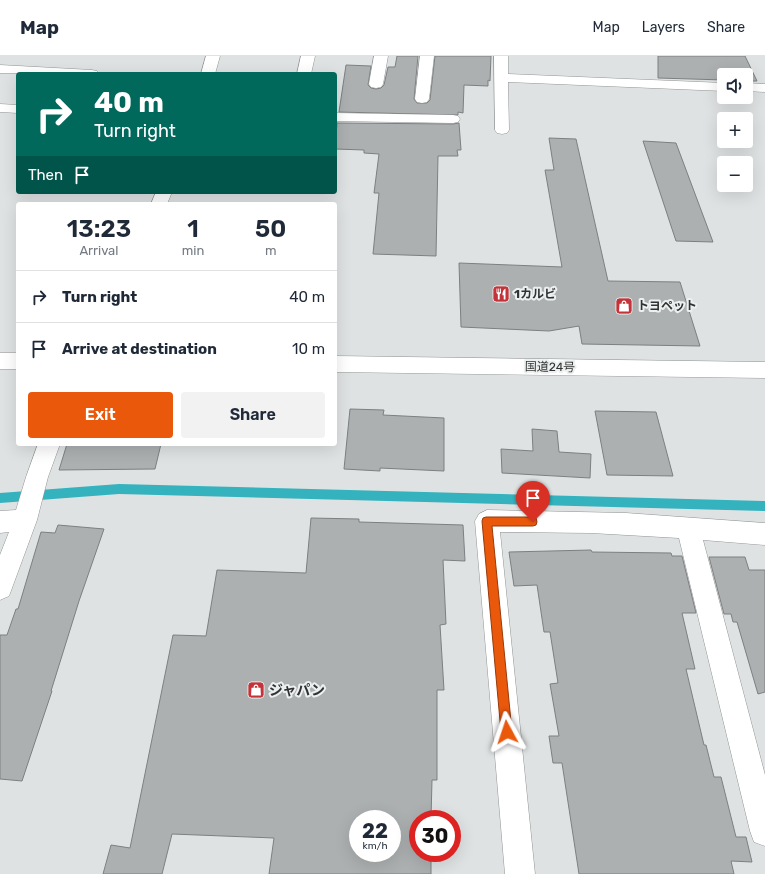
<!DOCTYPE html>
<html lang="en">
<head>
<meta charset="utf-8">
<style>
	body { margin:0; font-family:Rubik,"Noto Sans JP",sans-serif; background:#f2f2f3; color:#1f2937; height:100vh; display:flex; flex-direction:column; font-size:15px; white-space:nowrap }
	* { box-sizing:border-box; margin:0 }
	p { font-size:13px; color:#747a83 }
	.icon { flex:none; width:22px; height:22px; fill:none; stroke:currentColor; stroke-width:2; stroke-linecap:round; stroke-linejoin:round }
	.map { position:relative; flex:1; overflow:hidden }
	.details { position:absolute; left:16px; top:146px; width:321px; height:244px; display:flex; flex-direction:column; background:#fff; border-radius:4px; box-shadow:0 4px 16px #0002 }
	.details>* { flex:none }
	.banner { position:absolute; left:16px; top:16px; width:321px; height:122px; border-radius:4px; box-shadow:0 4px 16px #0002; background:#00695c; color:#fff; overflow:hidden }
	.tools { position:absolute; left:717px; top:12px; display:grid; gap:8px }
	.tools a { display:grid; place-items:center; width:36px; height:36px; border-radius:4px; background:#fff; box-shadow:0 4px 16px #0002; font-size:20px }
	.speed { position:absolute; left:349px; top:754px; display:flex; gap:8px; font-size:20px; font-weight:700; text-align:center }
	.speed>* { display:grid; place-content:center; width:52px; height:52px; border-radius:50%; background:#fff; box-shadow:0 4px 16px #0002; line-height:1 }
	.speed small { font-size:10px; font-weight:400 }
	.speed .limit { border:6px solid #d22; background:#fff; color:#111 }
	.pin { position:absolute; display:grid; place-items:center; width:34px; height:34px; color:#fff; margin:-41px -17px; border-radius:50% 50% 50% 0; rotate:-45deg; box-shadow:0 0 4px #0007 }
	.pin .icon { rotate:45deg }
	.me { position:absolute; width:44px; margin:-22px; rotate:355deg; stroke-linejoin:round; filter:drop-shadow(0 0 3px #0008) }
	.turn { display:flex; align-items:center; gap:14px; height:84px; padding:0 12px; font-size:18px }
	.turn .icon { width:52px; height:52px; stroke-width:2.5 }
	.turn b { display:block; font-size:28px; line-height:34px }
	.then { display:flex; align-items:center; height:38px; padding:0 12px; background:#0003; gap:8px; font-size:15px }
	.eta { display:flex; justify-content:space-evenly; align-items:center; height:68px; text-align:center }
	.eta b { font-size:24px; font-weight:600; line-height:28px }
	.cta { display:flex; gap:8px; margin-top:auto; padding:8px 12px }
	.cta a { flex:1; height:46px; border-radius:4px; background:#ea580c; color:#fff; font-size:16px; font-weight:600; line-height:46px; text-align:center }
	.cta a+a { background:#f2f2f3; color:#1f2937 }
	ul { padding:0; list-style:none }
	li { display:flex; align-items:center; gap:12px; height:52px; padding:0 12px; border-top:1px solid #e0e1e3 }
	li div { flex:1 }
	li b { display:block; font-size:15px }
	li em { font-style:normal }
	header { display:flex; align-items:center; gap:24px; box-sizing:border-box; height:56px; padding:0 20px; background:#fff; border-bottom:1px solid #e0e1e3 }
	header strong { font-size:19px }
	nav { display:flex; gap:22px; margin-inline-start:auto; font-size:14px }
	.map>svg:first-child { display:block }
</style>
</head>
<body>
<header>
<strong>Map</strong>
<nav><a>Map</a><a>Layers</a><a>Share</a></nav>
</header>
<div class="map">
<svg width="765" height="818" viewBox="0 0 765 818">
	<rect width="100%" height="100%" fill="#dfe2e3"/>
	<g fill="none" stroke-linecap="round" stroke-linejoin="round">
		<path fill="#34b2bd" fill-rule="evenodd" d="M119,428L765,445V455L119,438L0,447V437Z"/>
	</g>
	<path fill="#acb0b0" stroke="#7d8081" fill-rule="evenodd" d="M397,0H418L414,43L417,47H427L430,44L435,0H491L490,25L488,24V30L464,29L463,57L458,56V59L339,56L346,9L371,10L368,29L371,32L376,33L381,32L384,29L388,11H395Z
		M658,0H745L757,25H746V19H724V24L658,22Z
		M337,67L453,68L459,67L461,94H457L458,100H438L436,200L373,198L379,137H374L379,98L364,97V94L335,93Z
		M549,82L576,83L608,225L680,226L700,290L582,288L579,270L549,275L461,271L459,207L562,211L545,114H554Z
		M643,85L676,87L713,186L676,185Z
		M350,353L384,354L383,359L444,362V415L380,412V415L344,413Z
		M595,355L656,356L673,420L607,419Z
		M532,373L557,375L559,396L591,398L590,422L502,417L501,393L533,395Z
		M67,388H161L155,413L59,414Z
		M311,462L359,463V466L463,469L465,505L443,504L446,568L440,569L444,634H437V724H432L431,763H418V797H431V818H269L274,782L172,778L162,818H103L111,789L130,792L173,579L206,580L217,514L306,517ZM358,763H392V797H358Z
		M58,469L104,473L79,545L51,635H52L22,725L0,723V579H7L16,553H18L41,476L55,477Z
		M591,494L592,496L671,497L672,500H682L696,557H682L695,613H686L704,689H706L714,721H721L736,781H746L752,806L731,805L734,818H579L562,707H553L549,680H559L550,628L558,627L550,576H544L537,529L514,530L509,496Z
		M709,501H745L749,514H765V636L758,638L737,566H733L731,558H724Z"/>
	<g fill="none" stroke-linecap="round" stroke-linejoin="round">
		<g stroke="#929595" stroke-width="1">
			<path id="minor" d="M206,0H220L215,18H201Z
				M301,0H315L311,18H297Z
				M374,0H388L383,28L381,31L376,32L371,31L369,28Z
				M420,0H434L429,43L427,46L422,47L417,46L415,43Z
				M494,0H508V18L724,27V35L508,26L509,74L507,77L502,78L497,77L495,74Z
				M0,9L92,14L97,15L99,18L0,17Z
				M746,27L765,28V36L746,35Z
				M0,48L18,49V57L0,56Z
				M335,57L453,59L458,60L460,63L458,66L453,67L335,65Z
				M156,136H172L167,148H151Z
				M38,388H60L48,421L37,464L12,532L9,540L0,544V499L9,476L0,477V455L16,454L26,421Z
				M487,454L626,457L765,467V489L703,484L765,719V790L754,786L750,775L679,482L591,477L500,476L535,818H505L475,465L479,458Z"/>
		</g>
		<g stroke="#929595" stroke-width="1">
			<path id="highway" d="M0,297H18V313H0Z
				M335,300L765,306V322L335,316Z"/>
		</g>
		<use href="#minor" fill="#fff" fill-rule="evenodd"/>
		<use href="#highway" fill="#fff" fill-rule="evenodd"/>
	</g>
	<path fill="#ea580c" stroke="#983908" d="M486,461H533L536,462L537,466L536,469L533,470H492L512,676L511,681L507,682L503,681L501,676L482,465L483,462Z"/>
	<defs>
		<g id="restaurant-square" transform="scale(0.9)"><rect x="-9" y="-9" width="18" height="18" rx="4" fill="#c33339" stroke="#ecf0f0"/><path d="M-5-6h1v4h1v-4h1v4h1v-4h1v5L-1.5 .5V6h-2V.5L-5-1ZM5-6V6H3V1.5H1.5Q1.5-4 5-6Z" fill="#fff"/></g>
		<g id="shop-square" transform="scale(0.9)"><rect x="-9" y="-9" width="18" height="18" rx="4" fill="#c33339" stroke="#ecf0f0"/><path d="M-5-2.5h2.3a2.7 3.5 0 0 1 5.4 0H5L5.5 6h-11ZM-1.5-2.5h3a1.5 2.3 0 0 0-3 0Z" fill="#fff"/></g>
	</defs>
	<g fill-rule="evenodd">
		<use href="#restaurant-square" x="501" y="238"/>
		<use href="#shop-square" x="624" y="250"/>
		<use href="#shop-square" x="256" y="634"/>
	</g>
	<g text-anchor="middle" stroke-width="4" stroke-linejoin="round" paint-order="stroke">
		<g font-size="12" font-weight="bold" fill="#313232" stroke="#ecf0f0" text-anchor="start">
			<text x="514" y="242">1カルビ</text>
			<text x="637" y="254">トヨペット</text>
		</g>
		<g font-size="12" fill="#313232" stroke="#ecf0f0">
			<text transform="translate(550 311) rotate(1)" y="4">国道24号</text>
		</g>
		<g font-size="14" font-weight="bold" fill="#313232" stroke="#ecf0f0" text-anchor="start">
			<text x="269" y="639">ジャパン</text>
		</g>
	</g>
</svg>
<div class="tools">
<a><svg class="icon" aria-label="sound" viewBox="0 0 24 24"><path d="M4 9h4l5-4v14l-5-4H4zM17 9q2 3 0 6"/></svg></a>
<a>+</a>
<a>−</a>
</div>
<div class="speed"><div>22<small>km/h</small></div><div class="limit">30</div></div>
<div class="pin" style="left:533px;top:466px;background:#d93025"><svg class="icon" aria-label="arrive" viewBox="0 0 24 24"><path d="M6 21V4h12l-3 4 3 4H6"/></svg></div>
<svg class="me" style="left:507px;top:676px" viewBox="-20 -20 40 40"><path d="M0-17L14 15 0 8-14 15z" fill="#ea580c" stroke="#fff" stroke-width="4"/></svg>
<div class="banner">
<div class="turn"><svg class="icon" aria-label="right" viewBox="0 0 24 24"><path d="M7 20v-9h11M14 6l5 5-5 5"/></svg><div><b>40 m</b>Turn right</div></div>
<div class="then">Then<svg class="icon" aria-label="arrive" viewBox="0 0 24 24"><path d="M6 21V4h12l-3 4 3 4H6"/></svg></div>
</div>
<section class="details">
<div class="eta">
<div><b>13:23</b><p>Arrival</p></div>
<div><b>1</b><p>min</p></div>
<div><b>50</b><p>m</p></div>
</div>
<ul>
<li><svg class="icon" aria-label="right" viewBox="0 0 24 24"><path d="M7 20v-9h11M14 6l5 5-5 5"/></svg><div><b>Turn right</b></div><em>40 m</em></li>
<li><svg class="icon" aria-label="arrive" viewBox="0 0 24 24"><path d="M6 21V4h12l-3 4 3 4H6"/></svg><div><b>Arrive at destination</b></div><em>10 m</em></li>
</ul>
<div class="cta"><a>Exit</a><a>Share</a></div>
</section>
</div>
</body>
</html>
